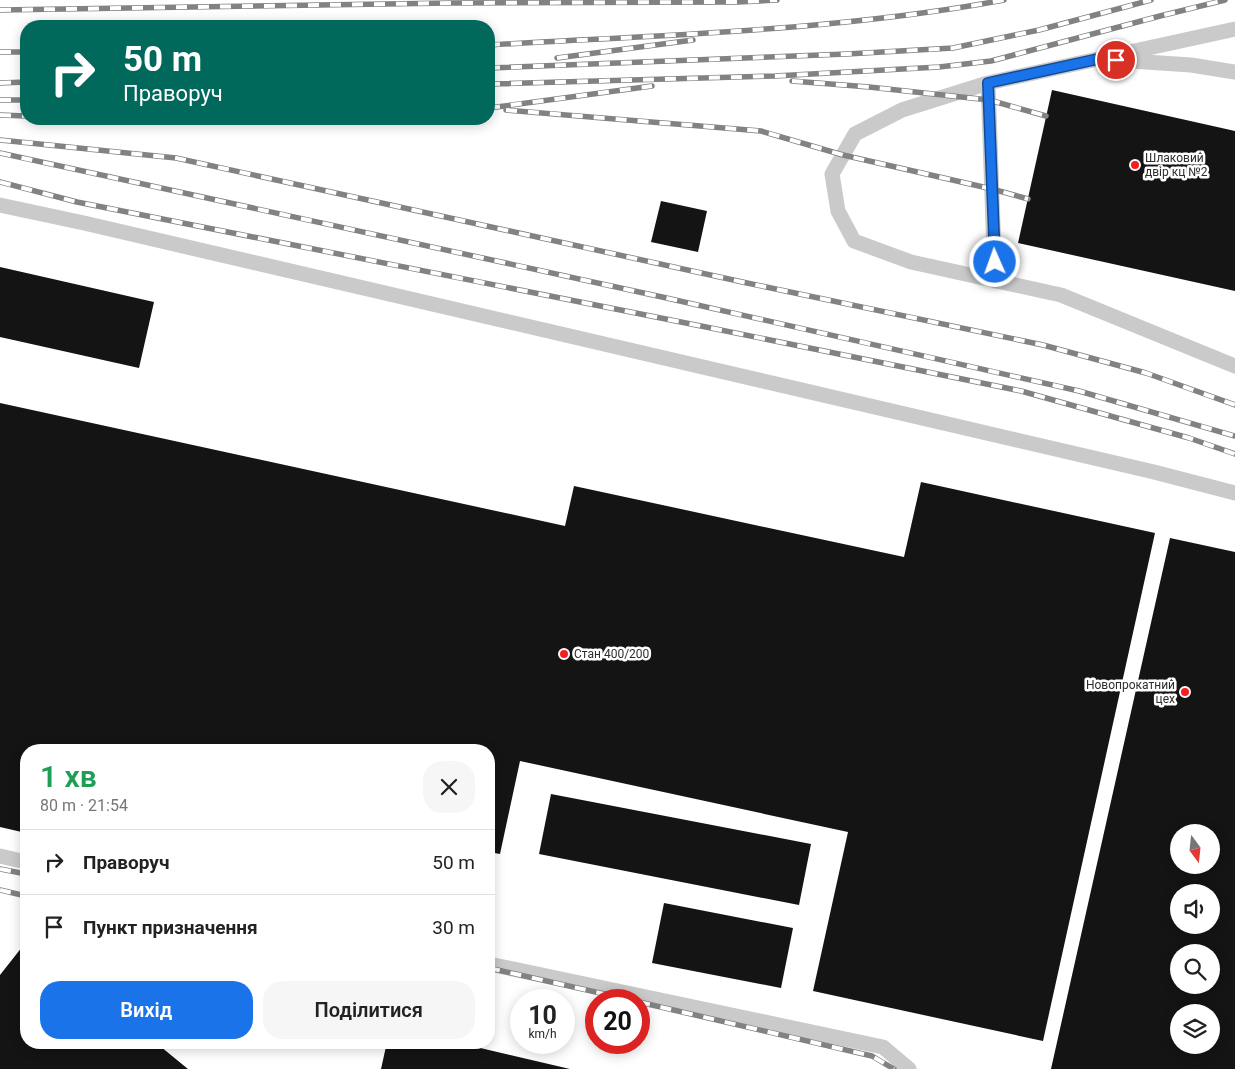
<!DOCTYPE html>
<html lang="uk">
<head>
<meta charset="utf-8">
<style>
	body { margin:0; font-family:Roboto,sans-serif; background:#f6f6f6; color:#222; height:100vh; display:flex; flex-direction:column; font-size:19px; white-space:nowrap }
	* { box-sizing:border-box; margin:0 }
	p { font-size:16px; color:#767676 }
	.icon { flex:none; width:28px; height:28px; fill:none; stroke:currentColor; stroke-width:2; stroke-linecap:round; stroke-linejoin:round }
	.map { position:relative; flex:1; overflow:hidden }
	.side { position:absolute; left:20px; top:744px; width:475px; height:305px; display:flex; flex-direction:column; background:#fff; border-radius:20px; box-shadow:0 2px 12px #0003 }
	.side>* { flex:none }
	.banner { position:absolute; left:20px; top:20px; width:475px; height:105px; border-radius:20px; box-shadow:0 2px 12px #0003; background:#00695c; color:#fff; overflow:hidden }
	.needle { width:32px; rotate:165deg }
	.fabs { position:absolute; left:1170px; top:824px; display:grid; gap:10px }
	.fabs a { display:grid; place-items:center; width:50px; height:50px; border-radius:50%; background:#fff; box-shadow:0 2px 12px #0003; font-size:25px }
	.speed { position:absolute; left:510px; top:989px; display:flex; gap:10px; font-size:25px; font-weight:700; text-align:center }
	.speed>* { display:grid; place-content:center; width:65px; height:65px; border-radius:50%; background:#fff; box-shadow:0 2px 12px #0003; line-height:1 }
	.speed small { font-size:12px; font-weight:400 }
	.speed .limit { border:8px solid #d22; background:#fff; color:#111 }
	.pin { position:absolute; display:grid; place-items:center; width:42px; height:42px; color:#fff; margin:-21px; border:2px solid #fff; border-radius:50%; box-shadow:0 1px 5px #0007 }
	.me { position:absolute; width:55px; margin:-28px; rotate:358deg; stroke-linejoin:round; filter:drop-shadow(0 0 4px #0008) }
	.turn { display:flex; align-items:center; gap:18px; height:105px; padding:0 20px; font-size:22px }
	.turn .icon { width:65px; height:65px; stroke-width:2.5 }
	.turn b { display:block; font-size:35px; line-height:42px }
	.round { display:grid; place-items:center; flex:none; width:52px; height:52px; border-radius:20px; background:#f6f6f6 }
	.headline { display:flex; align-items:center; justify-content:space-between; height:85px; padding:0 20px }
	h1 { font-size:30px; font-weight:600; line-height:38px; color:#1e9e55 }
	.primary-button { display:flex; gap:10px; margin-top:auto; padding:10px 20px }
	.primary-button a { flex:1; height:58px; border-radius:20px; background:#1a73e8; color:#fff; font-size:20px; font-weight:600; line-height:58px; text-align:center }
	.primary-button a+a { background:#f6f6f6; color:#222 }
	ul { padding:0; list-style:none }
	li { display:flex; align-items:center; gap:15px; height:65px; padding:0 20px; border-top:1px solid #e0e0e0 }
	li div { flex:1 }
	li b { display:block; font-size:19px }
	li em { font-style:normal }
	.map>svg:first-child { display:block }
</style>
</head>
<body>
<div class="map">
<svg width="1235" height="1069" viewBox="0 0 1235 1069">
	<rect width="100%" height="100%" fill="#fff"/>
	<path fill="#141414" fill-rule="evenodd" d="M1052,90L1235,131V291L1018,243Z
		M661,201L707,211L698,252L651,242Z
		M0,267L154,302L139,368L0,337Z
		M0,403L565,526L574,486L904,557L921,482L1155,533L1043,1041L813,991L848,832L520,761L500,854L489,852V750H26V833L0,827Z
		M1170,538L1235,552V1069H1051ZM1179,832H1211V865H1179ZM1179,892H1211V925H1179ZM1179,952H1211V985H1179ZM1179,1012H1211V1045H1179Z
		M551,794L811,844L799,905L539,854Z
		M664,903L793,928L781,988L652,963Z
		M26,942V1042H155L188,1069H0V975Z
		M387,1042H455L570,1069H381Z"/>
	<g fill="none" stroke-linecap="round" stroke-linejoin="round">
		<path stroke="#cacaca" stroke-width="15" d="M1235,29L988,83L902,110L855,134L832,174L838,211L854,241L911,262L1061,295L1235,366
			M1115,60L1191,65L1235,72
			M988,83L995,281
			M0,205L84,223L1154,472L1235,493
			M0,856L26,862
			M489,964L883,1047L909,1069"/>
		<g stroke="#828282" stroke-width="5.5">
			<path id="rail" d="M0,10L450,3L738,2L777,0
				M489,45C660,35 836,31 1004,0
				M0,52H26
				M557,58L693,40
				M489,68L847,54L953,48L1039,30L1151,0
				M792,81L869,87L989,100L1046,116
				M0,83L26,82
				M489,84L775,76L939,67L991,61L1160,16L1225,0
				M0,100H26
				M489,108L652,86
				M506,110L761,131L843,155L992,189L1028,199
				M0,115L26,116
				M0,140L176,158L747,283L1043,345L1146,373L1235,405
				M0,153L662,297L1079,391L1235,436
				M0,182L77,202L706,327L1021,391L1189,438L1235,454
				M0,869L26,874
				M0,890L26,896
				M489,968L631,1000
				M639,1002L872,1056L894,1069"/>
		</g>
		<use href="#rail" stroke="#fff" stroke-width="4" stroke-dasharray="11" stroke-linecap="butt"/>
	</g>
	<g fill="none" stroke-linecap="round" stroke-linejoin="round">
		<g stroke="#114b97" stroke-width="12">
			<path id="route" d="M995,262L988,83L1098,59L1116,60"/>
		</g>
		<use href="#route" stroke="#1a73e8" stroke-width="9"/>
	</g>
	<g fill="#f61d20" stroke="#fff" stroke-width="2">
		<circle cx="1135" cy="165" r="5"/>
		<circle cx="564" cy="654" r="5"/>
		<circle cx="1185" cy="692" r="5"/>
	</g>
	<g text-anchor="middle" stroke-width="5" stroke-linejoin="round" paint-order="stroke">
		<g font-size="12" fill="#2d2d2d" stroke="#fff" text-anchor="start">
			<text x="1145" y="162">Шлаковий<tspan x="1145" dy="14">двір кц №2</tspan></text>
			<text x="574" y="658">Стан 400/200</text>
			<text x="1175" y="689" text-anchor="end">Новопрокатний<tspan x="1175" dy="14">цех</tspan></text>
		</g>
	</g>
</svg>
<div class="fabs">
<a><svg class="needle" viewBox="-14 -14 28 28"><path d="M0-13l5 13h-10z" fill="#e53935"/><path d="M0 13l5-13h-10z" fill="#767676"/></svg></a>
<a><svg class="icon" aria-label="sound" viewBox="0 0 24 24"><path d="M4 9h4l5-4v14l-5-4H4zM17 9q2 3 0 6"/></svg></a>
<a><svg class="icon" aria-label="search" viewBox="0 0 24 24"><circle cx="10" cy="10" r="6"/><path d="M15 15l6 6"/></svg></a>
<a><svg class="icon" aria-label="layers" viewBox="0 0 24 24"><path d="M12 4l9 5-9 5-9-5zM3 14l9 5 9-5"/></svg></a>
</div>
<div class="speed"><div>10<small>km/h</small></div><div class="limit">20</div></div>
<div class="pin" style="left:1116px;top:60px;background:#d93025"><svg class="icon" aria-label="arrive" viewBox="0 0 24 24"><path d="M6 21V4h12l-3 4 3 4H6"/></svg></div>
<svg class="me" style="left:995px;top:262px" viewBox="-20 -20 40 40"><circle r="17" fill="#1a73e8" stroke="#fff" stroke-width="3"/><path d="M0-11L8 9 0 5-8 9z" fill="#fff"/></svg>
<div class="banner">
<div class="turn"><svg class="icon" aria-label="right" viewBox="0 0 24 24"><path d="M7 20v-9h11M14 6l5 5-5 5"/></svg><div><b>50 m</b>Праворуч</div></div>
</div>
<section class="side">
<div class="headline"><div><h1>1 хв</h1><p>80 m · 21:54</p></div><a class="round"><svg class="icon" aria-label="close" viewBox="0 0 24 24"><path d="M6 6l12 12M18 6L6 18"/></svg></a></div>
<ul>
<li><svg class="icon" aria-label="right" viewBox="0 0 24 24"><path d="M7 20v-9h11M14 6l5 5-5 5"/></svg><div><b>Праворуч</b></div><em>50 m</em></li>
<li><svg class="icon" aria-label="arrive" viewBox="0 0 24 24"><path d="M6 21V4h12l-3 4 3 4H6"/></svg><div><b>Пункт призначення</b></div><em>30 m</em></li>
</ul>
<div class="primary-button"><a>Вихід</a><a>Поділитися</a></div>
</section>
</div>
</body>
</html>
